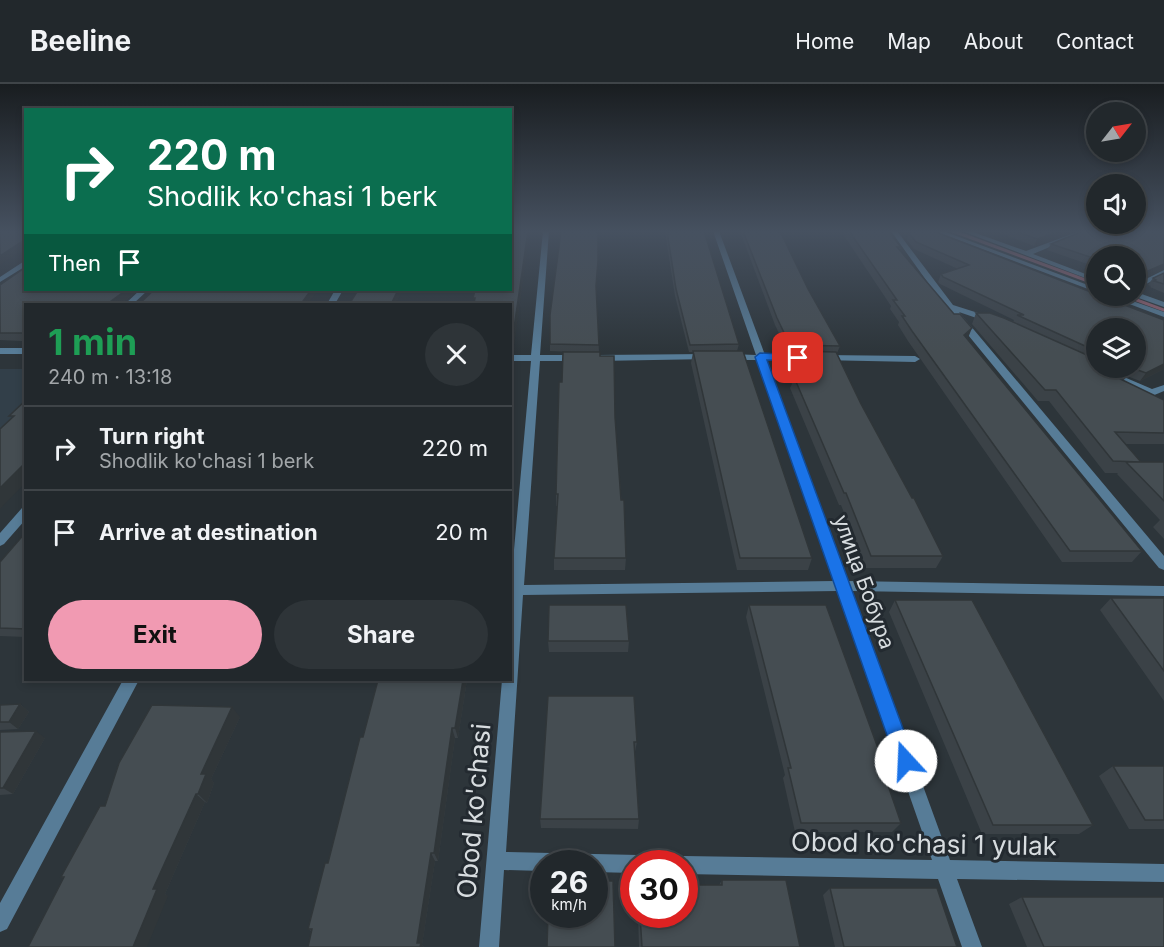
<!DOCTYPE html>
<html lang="en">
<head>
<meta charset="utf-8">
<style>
	body { margin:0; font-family:Inter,sans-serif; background:#2e3438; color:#f1f3f6; height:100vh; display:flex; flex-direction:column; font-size:22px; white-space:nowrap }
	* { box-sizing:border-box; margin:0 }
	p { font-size:20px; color:#a2a6a9 }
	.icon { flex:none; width:33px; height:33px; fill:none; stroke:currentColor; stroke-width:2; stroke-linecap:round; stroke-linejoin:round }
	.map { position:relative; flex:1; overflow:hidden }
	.drawer { position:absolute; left:24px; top:219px; width:488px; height:378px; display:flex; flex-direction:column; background:#22282c; border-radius:0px; box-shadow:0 3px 9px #0003,0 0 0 2px #3f4448 }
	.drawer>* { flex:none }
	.hud { position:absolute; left:24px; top:24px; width:488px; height:183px; border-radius:0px; box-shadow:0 3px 9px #0003,0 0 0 2px #3f4448; background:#0b6e4f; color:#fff; overflow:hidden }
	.needle { width:39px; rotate:59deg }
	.fabs { position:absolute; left:1086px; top:18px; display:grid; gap:12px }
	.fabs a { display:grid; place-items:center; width:60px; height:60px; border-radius:50%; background:#22282c; box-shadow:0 3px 9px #0003,0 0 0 2px #3f4448; font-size:30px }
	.speed { position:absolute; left:530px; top:766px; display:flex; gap:12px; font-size:30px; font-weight:700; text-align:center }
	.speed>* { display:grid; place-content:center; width:78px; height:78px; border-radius:50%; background:#22282c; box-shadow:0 3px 9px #0003,0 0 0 2px #3f4448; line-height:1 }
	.speed small { font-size:15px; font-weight:400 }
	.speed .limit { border:9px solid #d22; background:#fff; color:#111 }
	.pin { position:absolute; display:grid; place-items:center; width:51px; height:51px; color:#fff; margin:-26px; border-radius:12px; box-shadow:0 3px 9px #0006 }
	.me { position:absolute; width:66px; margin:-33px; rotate:340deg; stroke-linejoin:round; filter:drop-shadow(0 0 4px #0008) }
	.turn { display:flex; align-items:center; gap:21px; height:126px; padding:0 24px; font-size:27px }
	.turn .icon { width:78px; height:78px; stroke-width:2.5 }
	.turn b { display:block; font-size:42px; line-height:51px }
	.then { display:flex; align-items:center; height:57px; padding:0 24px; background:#0003; gap:12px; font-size:22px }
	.round { display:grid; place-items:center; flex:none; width:63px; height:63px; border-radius:32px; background:#2e3438 }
	.headline { display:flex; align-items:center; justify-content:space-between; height:102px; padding:0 24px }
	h1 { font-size:36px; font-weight:700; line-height:45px; color:#1e9e55 }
	.button { display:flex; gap:12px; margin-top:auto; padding:12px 24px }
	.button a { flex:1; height:69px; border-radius:36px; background:#f19ab2; color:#111; font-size:24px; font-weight:700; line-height:69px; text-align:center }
	.button a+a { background:#2e3438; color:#f1f3f6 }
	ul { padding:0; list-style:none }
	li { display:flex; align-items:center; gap:18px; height:84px; padding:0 24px; border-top:2px solid #3f4448 }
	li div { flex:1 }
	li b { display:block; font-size:22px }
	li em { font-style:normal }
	header { display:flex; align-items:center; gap:36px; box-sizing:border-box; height:84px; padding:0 30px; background:#22282c; border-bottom:2px solid #3f4448 }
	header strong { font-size:28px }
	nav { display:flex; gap:33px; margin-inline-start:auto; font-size:21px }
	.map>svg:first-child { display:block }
</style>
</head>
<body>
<header>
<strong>Beeline</strong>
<nav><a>Home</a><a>Map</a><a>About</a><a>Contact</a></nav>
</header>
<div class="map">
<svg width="1164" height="863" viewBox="0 0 1164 863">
	<rect width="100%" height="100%" fill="#2d353a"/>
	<path fill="#323f49" d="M0,285H25V324L0,349Z"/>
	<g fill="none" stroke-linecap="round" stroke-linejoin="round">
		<path stroke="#95606f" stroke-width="3" d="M953,147L1096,200
			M1126,212L1164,226"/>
		<path fill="#577c97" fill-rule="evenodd" d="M543,147H549L540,271H578L583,274L578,277H540L524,501L834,497L758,276H730L725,273L730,270L756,271L713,147H719L765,271H803L808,274L803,277L767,276L848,497L1164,502V512L852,507L950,776L1164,780V798L957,795L982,863H962L938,795L684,790V780H675L677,774L684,772L932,776L838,507L523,511L506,768L638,771L645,773L647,780H633V789L594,788V780H543V787L504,786L499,863H479L502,596H510V510L531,277H510V271H531Z
			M891,147H897L953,221L994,234L995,236L991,239L959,228L1164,472V486L1159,484L946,224Z
			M935,147H943L1096,204V208Z
			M962,147H970L1026,167L1080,147H1088L1033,170L1096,194V198Z
			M26,176V182L0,198V193Z
			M1164,186V191L1136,205V200Z
			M140,206H148L133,220H125Z
			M335,206H343L335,220H327Z
			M1136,208L1164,218V223L1133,212H1136Z
			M1108,212H1118L1164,228V233Z
			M0,264H26V270H0Z
			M707,270L712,273L710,275L598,277L593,274L598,271Z
			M823,271L915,272L920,275L915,278L820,276L818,274Z
			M1110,287L1152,305L1164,301V307L1152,312L1149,311L1107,292L1105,290Z
			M26,423V435L4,460L0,462V449L22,424Z
			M123,596H139L7,845L0,848V819Z"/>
	</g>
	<path fill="#3b4247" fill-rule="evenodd" d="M665,147H704L739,260L737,267L812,474L808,486H737L691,279L693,268H689L675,212Z
		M740,147H780L808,205L840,262L837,269L861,320L943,472L936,484H866L841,421H839L790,304L792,300L784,282L787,271H795L796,268H788L775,241Z
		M841,147H888L901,163L900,166L967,254L1142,467L1132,478H1062L908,257L898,241L899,238L890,225L891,222Z
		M995,147H1074L1034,162Z
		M1083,147H1164V185L1137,197H1136V172H1096V183L1047,166L1051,160Z
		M909,149L1164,236V285L1140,297L1127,292L1123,297L1164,316V360H1125L1141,378H1164V455L1153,443L1160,436L1117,390L1118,389H1105L1049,317H1038L972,240L976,229L1013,238L1014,236L940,200L938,198L941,190L958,185L914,165L907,156ZM1096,244L1136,284H1096Z
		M598,184L596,206L599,268L615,333L626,474L625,486H554V474L557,422H556V410L562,298L574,268L550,267V260Z
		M1164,189V209L1150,203L1151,202L1148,201L1153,194Z
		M0,201L26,206H139L120,220H26V257H20L0,256Z
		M26,448V553L0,552V478Z
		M1111,514H1164V617L1100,526Z
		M895,516L1093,741L1079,750H982L889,528Z
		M749,521L883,678L881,681L901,739L892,748H795L783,694L785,691L746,533Z
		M548,557H629L628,568H549Z
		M378,596H467L458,654H455L438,777H435L422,861L424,863H308L311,847L308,845L328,779L363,653Z
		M548,612L637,658L635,668L639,735L638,745L541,744L540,735Z
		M20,620L29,628L18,645L0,646V621Z
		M240,633L211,695L214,699L207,719L205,718L165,810L168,812L64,795L61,793L105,722Z
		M0,648L45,654L13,710L0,711Z
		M1113,682H1164V745H1129L1099,692Z
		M722,796L800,863H639L638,831H684L719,801Z
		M830,804L957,863H835L823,811Z
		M1022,813L1164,863H1027L1009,820Z"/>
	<path fill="#303639" d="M528,147H530L513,269L510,270V259Z
		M1060,147H1074L1034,162L1037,155Z
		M26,155V164L0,181V172Z
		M1164,180V185L1137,197L1141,190Z
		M126,206H139L120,220H107Z
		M311,206H318L308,220H301Z
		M398,206H401L402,208L396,220H391Z
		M972,244L968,254L960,261L964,251Z
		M1164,280V285L1140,297L1146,289Z
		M26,378V398L0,425V404Z
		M463,596H467L458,654L455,644Z
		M20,620L29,628L18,645L9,638Z
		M232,623L240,633L211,695L214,699L207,719L198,710L201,690Z
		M452,644L455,654L438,777L434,769Z
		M36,647L45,654L13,710L3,704Z
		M196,710L205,718L165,810L168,812L147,863H133L153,805Z
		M431,769L435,777L422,861L424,863H420L417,859Z"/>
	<path fill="#454d52" stroke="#303639" stroke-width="1.5" d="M0,147H26V155L0,172Z
		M510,147H528L512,258L510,259V220H474L475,214H473L475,206H510Z
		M561,147H598V177L596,202L599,261L550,260V231Z
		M667,147H704L739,260L690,261L676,205Z
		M743,147H780L808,205L840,262L790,261L777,234Z
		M849,147H888L901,163H897L954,230H960L972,244L964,251L1142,467H1070L912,247L902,232H905L893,216H897Z
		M916,147H933L1096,210V212H1101L1164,236V280L1146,289L1132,284H1136V244H1096V267L1017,231H1024L943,193L941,190L969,181L916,158L909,149Z
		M1015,147H1060L1037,155Z
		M1083,147H1164V180L1141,190L1136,188V172H1096V175L1051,160Z
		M26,183V206H126L107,220H26V249H0V201Z
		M1164,189V200L1154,197L1156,196L1153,194Z
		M154,206H311L301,220H139Z
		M358,206H398L391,220H352V219H350Z
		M976,229H990L1004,234L1096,275V284H1114L1128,290L1108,289L1164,316V349L1115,348L1141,378L1113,377L1056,306H1045Z
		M693,267H743L812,474H740Z
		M796,267L836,268L861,320L912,414H914L943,472H871L846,409H844L794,293H797L787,271H797Z
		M563,268H600V272H614L615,333L621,416H624L626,474H554L558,410H556L559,298H562Z
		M26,316V378L0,404V345L14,332H9Z
		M1126,378H1164V417Z
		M26,448V545L0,544V478Z
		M1111,514H1164V587Z
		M895,516H972L1093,741H993Z
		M549,521H626L629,557H548Z
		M749,521H826L883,678H880L901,739H801L788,684H791Z
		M378,596H463L455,644H452L434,769H431L417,859H421L420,863H308L312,845H308L325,779H328L360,653H363Z
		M548,612H634L637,658H634L639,735H540Z
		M20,620L9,638H0V621Z
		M152,621L232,623L201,690H206L198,710H196L153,805H157L133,863H28L64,793H61L100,722H105L119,679Z
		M36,647L3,704H0V648Z
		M1113,682H1164V736H1145Z
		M722,796H786L800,863H642L640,831H684V801H722Z
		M594,797H613L615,863H547L548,831H594Z
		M830,804H937L957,863H844Z
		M1022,813H1164V863H1044Z"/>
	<linearGradient id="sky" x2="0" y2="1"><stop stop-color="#191d20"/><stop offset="0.55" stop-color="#465160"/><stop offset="1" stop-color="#465160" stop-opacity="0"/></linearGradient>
	<rect width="1164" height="268" fill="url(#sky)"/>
	<path fill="#1a73e8" stroke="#114b97" stroke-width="1.5" d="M760,269L798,271L803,274L798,277L767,276L915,677L912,683L906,686L899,683L896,677L755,273Z"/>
	<g text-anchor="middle" stroke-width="6" stroke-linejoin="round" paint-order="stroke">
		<g font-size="21" fill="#d7dcdf" stroke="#232a30">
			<text transform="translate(864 498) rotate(70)" y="7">улица Бобура</text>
		</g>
		<g font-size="26" fill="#d7dcdf" stroke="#232a30">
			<text transform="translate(474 727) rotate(-85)" y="9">Obod ko'chasi</text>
			<text transform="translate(924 760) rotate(1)" y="9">Obod ko'chasi 1 yulak</text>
		</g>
	</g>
</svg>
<div class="fabs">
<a><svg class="needle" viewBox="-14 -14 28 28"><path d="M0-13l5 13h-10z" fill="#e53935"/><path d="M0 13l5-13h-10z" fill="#a2a6a9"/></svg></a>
<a><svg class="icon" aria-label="sound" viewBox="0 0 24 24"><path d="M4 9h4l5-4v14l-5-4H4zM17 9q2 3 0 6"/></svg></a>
<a><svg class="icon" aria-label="search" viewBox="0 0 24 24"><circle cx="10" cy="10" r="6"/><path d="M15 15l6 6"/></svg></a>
<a><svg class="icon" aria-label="layers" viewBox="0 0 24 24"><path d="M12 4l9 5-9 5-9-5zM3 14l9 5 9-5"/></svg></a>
</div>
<div class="speed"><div>26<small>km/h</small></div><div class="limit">30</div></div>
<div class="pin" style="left:798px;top:274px;background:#d93025"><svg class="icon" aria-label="arrive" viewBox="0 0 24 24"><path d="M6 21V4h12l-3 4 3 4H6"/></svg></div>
<svg class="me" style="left:906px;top:677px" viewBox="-20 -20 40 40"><circle r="19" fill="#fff"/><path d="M0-13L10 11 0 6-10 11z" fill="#1a73e8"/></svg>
<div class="hud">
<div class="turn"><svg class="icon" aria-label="right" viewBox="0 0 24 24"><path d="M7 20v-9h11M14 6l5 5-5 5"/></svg><div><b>220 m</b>Shodlik ko'chasi 1 berk</div></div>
<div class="then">Then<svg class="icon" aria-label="arrive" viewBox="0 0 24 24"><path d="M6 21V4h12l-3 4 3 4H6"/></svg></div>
</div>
<section class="drawer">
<div class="headline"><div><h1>1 min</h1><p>240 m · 13:18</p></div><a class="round"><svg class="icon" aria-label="close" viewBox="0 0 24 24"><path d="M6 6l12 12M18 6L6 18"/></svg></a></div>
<ul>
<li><svg class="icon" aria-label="right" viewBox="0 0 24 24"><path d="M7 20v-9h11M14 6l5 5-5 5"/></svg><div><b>Turn right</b><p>Shodlik ko'chasi 1 berk</p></div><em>220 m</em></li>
<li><svg class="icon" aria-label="arrive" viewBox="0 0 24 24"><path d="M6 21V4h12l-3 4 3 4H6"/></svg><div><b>Arrive at destination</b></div><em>20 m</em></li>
</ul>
<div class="button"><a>Exit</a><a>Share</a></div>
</section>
</div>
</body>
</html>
